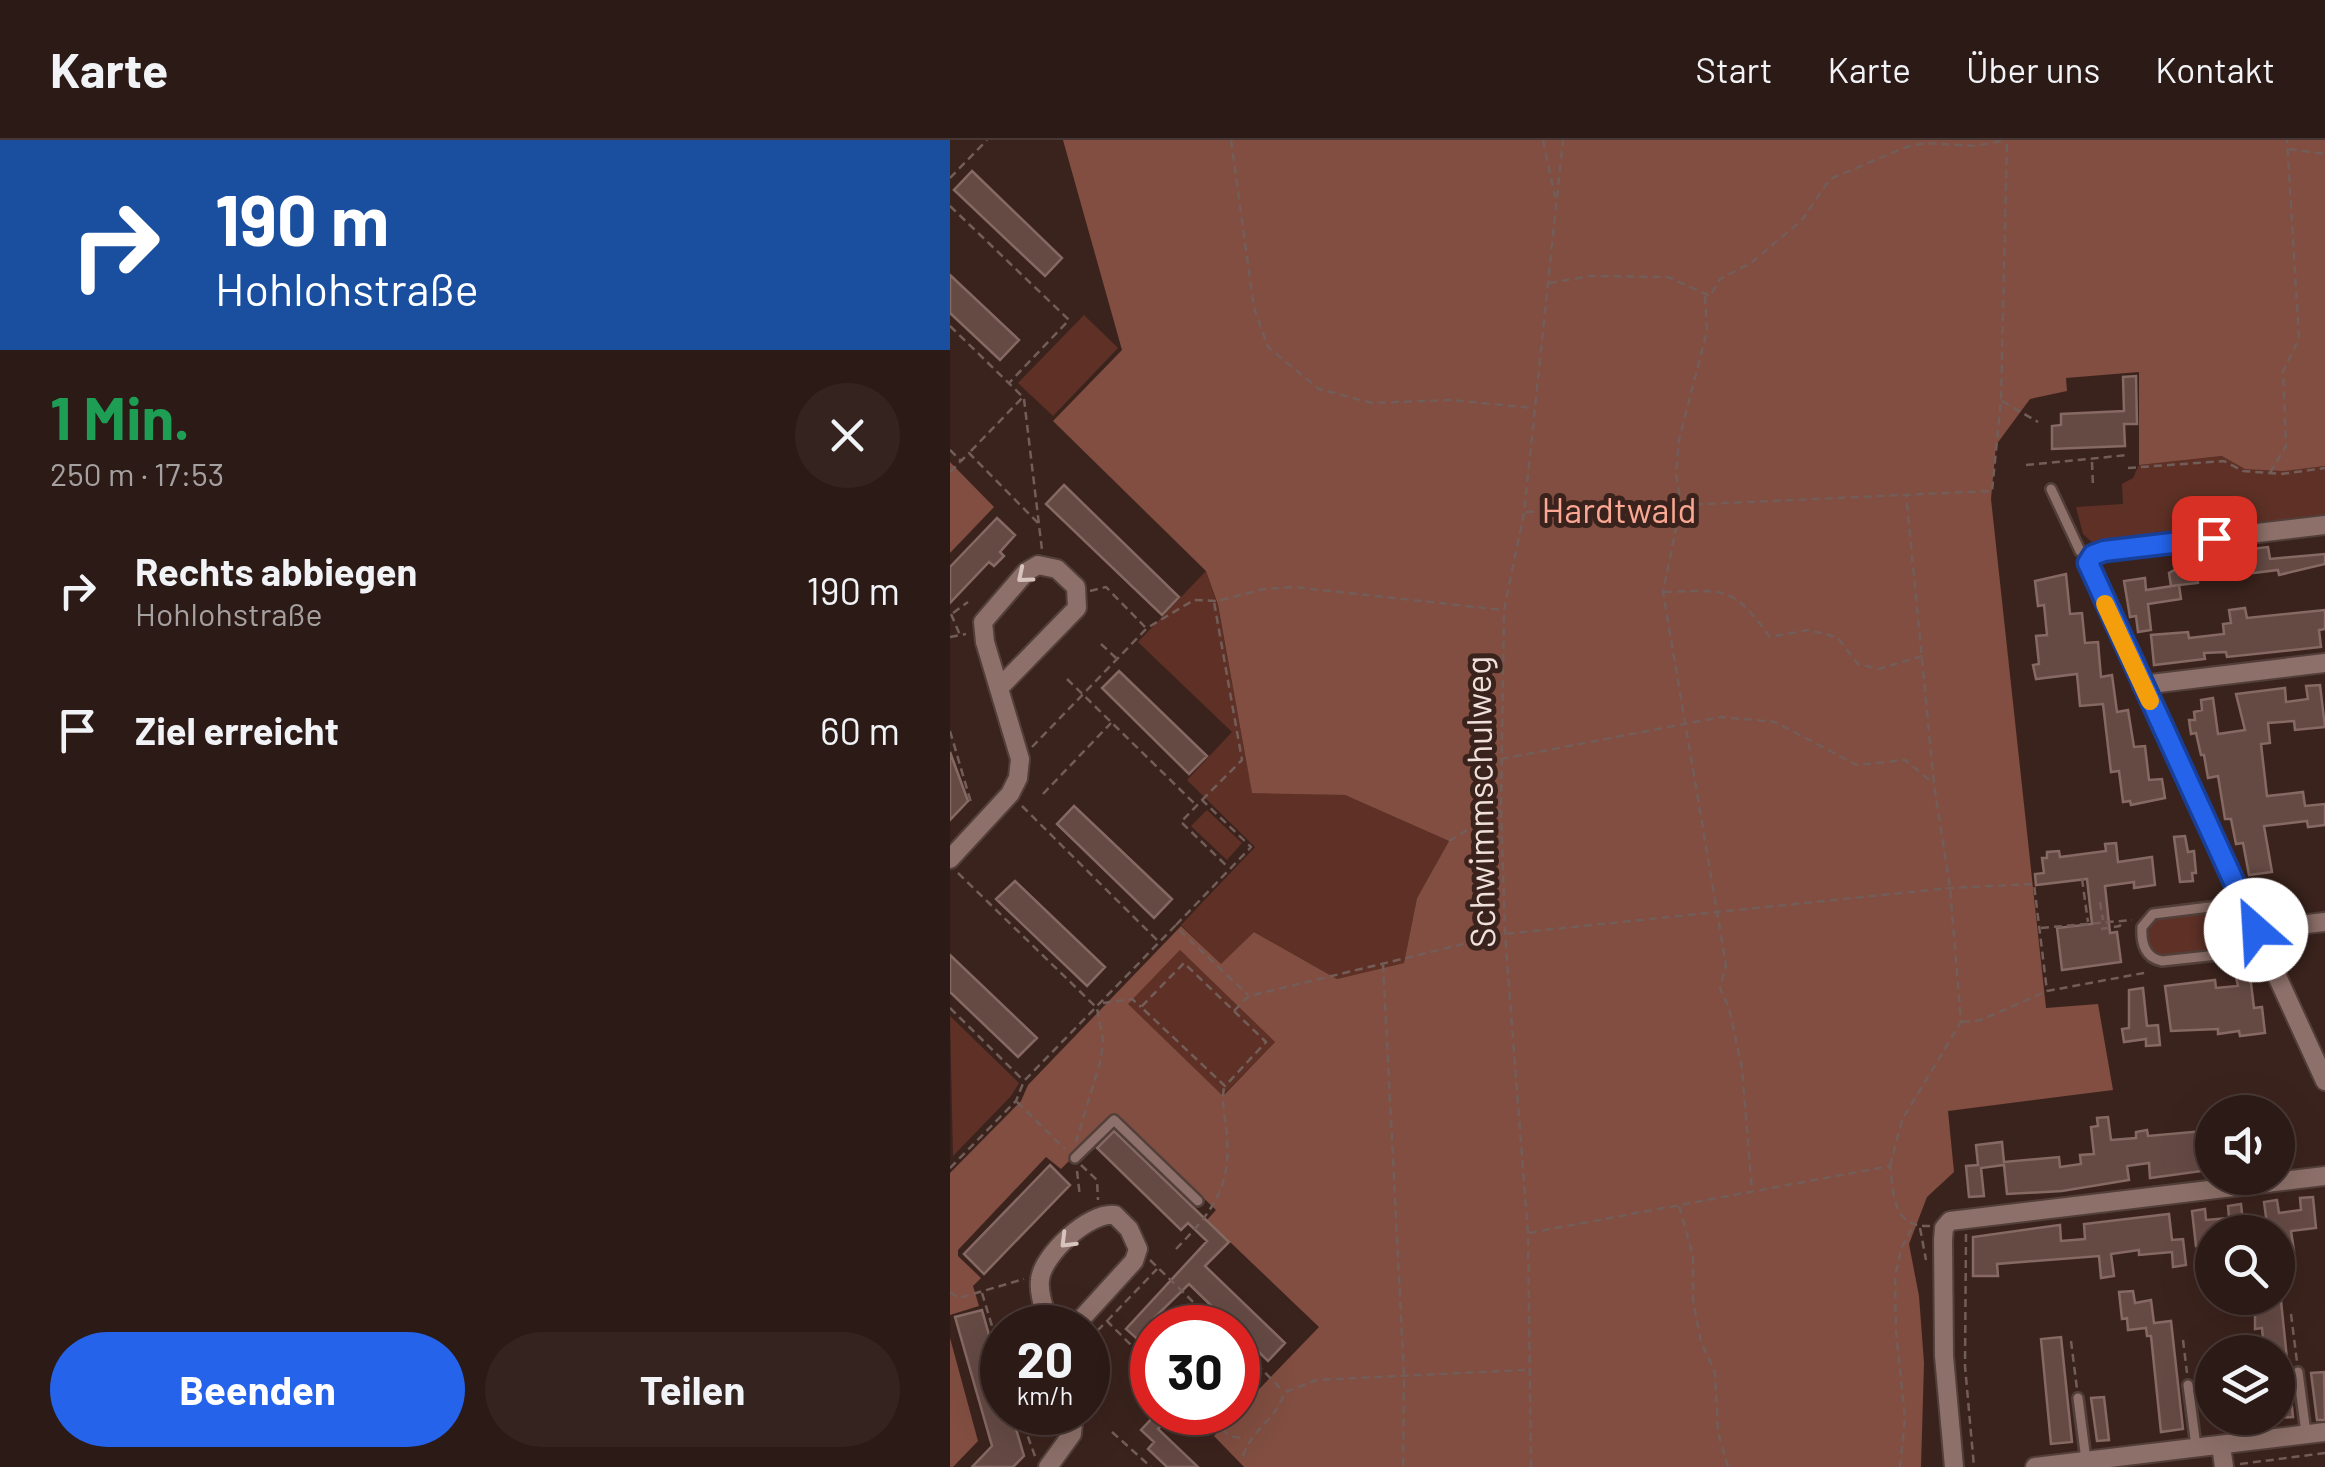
<!DOCTYPE html>
<html lang="de">
<head>
<meta charset="utf-8">
<style>
	body { margin:0; font-family:Barlow,sans-serif; background:#34231f; color:#f1f3f6; height:100vh; display:flex; flex-direction:column; font-size:38px; white-space:nowrap }
	* { box-sizing:border-box; margin:0 }
	p { font-size:32px; color:#a6a1a1 }
	.icon { flex:none; width:55px; height:55px; fill:none; stroke:currentColor; stroke-width:2; stroke-linecap:round; stroke-linejoin:round }
	.map { position:relative; flex:1; overflow:hidden }
	.sheet { display:flex; flex-direction:column; background:#2c1a16; width:950px }
	.sheet>* { flex:none }
	.hud { background:#1a4fa0; color:#fff; overflow:hidden }
	.controls { position:absolute; left:1245px; top:955px; display:grid; gap:20px }
	.controls a { display:grid; place-items:center; width:100px; height:100px; border-radius:50%; background:#2c1a16; box-shadow:0 10px 40px #0002,0 0 0 2px #483835; font-size:50px }
	.speed { position:absolute; left:30px; top:1165px; display:flex; gap:20px; font-size:50px; font-weight:700; text-align:center }
	.speed>* { display:grid; place-content:center; width:130px; height:130px; border-radius:50%; background:#2c1a16; box-shadow:0 10px 40px #0002,0 0 0 2px #483835; line-height:1 }
	.speed small { font-size:25px; font-weight:400 }
	.speed .limit { border:15px solid #d22; background:#fff; color:#111 }
	.pin { position:absolute; display:grid; place-items:center; width:85px; height:85px; color:#fff; margin:-42px; border-radius:20px; box-shadow:0 5px 15px #0006 }
	.me { position:absolute; width:110px; margin:-55px; rotate:334deg; stroke-linejoin:round; filter:drop-shadow(0 0 8px #0008) }
	.turn { display:flex; align-items:center; gap:35px; height:210px; padding:0 50px; font-size:45px }
	.turn .icon { width:130px; height:130px; stroke-width:2.5 }
	.turn b { display:block; font-size:70px; line-height:85px }
	.round { display:grid; place-items:center; flex:none; width:105px; height:105px; border-radius:52px; background:#34231f }
	.headline { display:flex; align-items:center; justify-content:space-between; height:170px; padding:0 50px }
	h1 { font-size:60px; font-weight:700; line-height:75px; color:#1e9e55 }
	.primary-button { display:flex; gap:20px; margin-top:auto; padding:20px 50px }
	.primary-button a { flex:1; height:115px; border-radius:60px; background:#2563eb; color:#fff; font-size:40px; font-weight:700; line-height:115px; text-align:center }
	.primary-button a+a { background:#34231f; color:#f1f3f6 }
	ul { padding:0; list-style:none }
	li { display:flex; align-items:center; gap:30px; height:140px; padding:0 50px }
	li div { flex:1 }
	li b { display:block; font-size:38px }
	li em { font-style:normal }
	header { display:flex; align-items:center; gap:60px; box-sizing:border-box; height:140px; padding:0 50px; background:#2c1a16; border-bottom:2px solid #483835 }
	header strong { font-size:48px }
	nav { display:flex; gap:55px; margin-inline-start:auto; font-size:35px }
	main { display:flex; flex:1; min-height:0 }
	.map>svg:first-child { display:block }
</style>
</head>
<body>
<header>
<strong>Karte</strong>
<nav><a>Start</a><a>Karte</a><a>Über uns</a><a>Kontakt</a></nav>
</header>
<main>
<section class="sheet">
<div class="hud">
<div class="turn"><svg class="icon" aria-label="right" viewBox="0 0 24 24"><path d="M7 20v-9h11M14 6l5 5-5 5"/></svg><div><b>190 m</b>Hohlohstraße</div></div>
</div>
<div class="headline"><div><h1>1 Min.</h1><p>250 m · 17:53</p></div><a class="round"><svg class="icon" aria-label="close" viewBox="0 0 24 24"><path d="M6 6l12 12M18 6L6 18"/></svg></a></div>
<ul>
<li><svg class="icon" aria-label="right" viewBox="0 0 24 24"><path d="M7 20v-9h11M14 6l5 5-5 5"/></svg><div><b>Rechts abbiegen</b><p>Hohlohstraße</p></div><em>190 m</em></li>
<li><svg class="icon" aria-label="arrive" viewBox="0 0 24 24"><path d="M6 21V4h12l-3 4 3 4H6"/></svg><div><b>Ziel erreicht</b></div><em>60 m</em></li>
</ul>
<div class="primary-button"><a>Beenden</a><a>Teilen</a></div>
</section>
<div class="map">
<svg width="1375" height="1327" viewBox="0 0 1375 1327">
	<rect width="100%" height="100%" fill="#3b231d"/>
	<path fill="#5f3126" d="M134,175L168,208L103,276L68,243Z
		M1273,316C1306,335 1338,330 1375,326V379L1146,406L1133,394L1126,367L1173,364L1172,344L1183,338L1189,325Z
		M256,431L268,467L302,652L395,655L499,701L467,758L454,823L387,839L304,792L271,825L231,785L305,707L237,640L282,592L188,502Z
		M257,670L292,703L277,720L241,686Z
		M1280,769L1288,774L1297,795L1288,808L1212,816L1199,806L1196,792L1205,779Z
		M230,810L325,902L272,956L177,864Z
		M0,876L69,943L61,956L3,1016Z"/>
	<path fill="#814e41" fill-rule="evenodd" d="M113,0H1375V326L1333,331L1295,329L1272,316L1189,325V232L1116,238L1117,251L1080,259L1046,305L1041,359L1096,868L1148,864L1163,950L998,971L1004,1032L977,1057L959,1104L969,1156L974,1223L971,1327H294L264,1296L369,1187L257,1080L266,1070L166,974L111,1029L96,1017L8,1110V1116L31,1138L23,1146L29,1166L0,1175V1033L71,961L78,945L231,786L271,824L304,792L387,839L454,823L467,758L499,701L395,655L302,653L268,465L256,431L103,281L172,210ZM230,810L325,902L273,956L178,864Z
		M0,322L44,367L0,413Z
		M0,1198L28,1301L3,1327H0Z"/>
	<path fill="#654a44" stroke="#856962" stroke-width="2.5" d="M22,31L112,118L95,136L4,50Z
		M0,135L69,200L50,220L0,173Z
		M1186,236L1187,284H1174L1175,306L1102,309V286L1111,285V274L1174,271L1173,237Z
		M114,345L229,457L212,475L96,364Z
		M47,378L65,395L50,412L54,416L44,426L39,422L0,463V427Z
		M1318,407L1320,419L1375,414V424L1329,435L1328,430L1303,433L1300,409Z
		M1245,418L1248,443L1221,446L1219,433L1228,428V420Z
		M1116,434L1120,474L1132,473L1135,503L1148,502L1151,537L1162,535L1167,572L1178,570L1184,607L1195,606L1199,640L1212,639L1215,658L1181,665L1180,661L1173,662L1169,631L1161,632L1153,564L1130,566L1127,534L1086,539L1083,525L1089,524L1086,496L1097,495L1094,465L1088,466L1085,441Z
		M1195,438L1196,450L1229,445L1231,459L1198,464L1201,490L1188,492L1186,476L1180,477L1174,441Z
		M1295,468L1297,478L1375,470V489L1369,490L1371,507L1277,517L1276,512L1254,513L1255,519L1204,525L1201,495L1238,492L1239,498L1274,494L1273,484L1281,483L1279,470Z
		M169,531L257,616L239,634L152,548Z
		M1370,545L1375,587L1345,590L1344,581L1318,583L1320,603L1311,604L1317,656L1353,652L1355,666L1375,664V685L1358,687L1357,681L1314,686L1322,732L1299,735L1293,703L1286,704L1281,679H1275L1268,636L1258,638L1254,615H1251L1246,593L1241,594L1239,580H1245L1244,572L1252,570L1251,560L1263,558L1268,594L1295,590L1286,554L1335,548L1336,562L1358,559L1356,546Z
		M0,612L18,661L0,680Z
		M124,666L222,759L204,778L107,684Z
		M1235,696L1238,712L1244,711L1246,733H1242L1243,741L1230,742L1224,697Z
		M1166,703L1168,722L1202,717L1205,745L1184,748V742L1155,746L1160,793L1167,792L1171,822L1112,830L1107,788L1142,784L1137,739L1086,745L1085,734L1094,733L1092,718H1097V712L1109,711L1110,717L1156,711L1155,704Z
		M65,741L155,827L137,846L46,759Z
		M0,815L87,898L68,917L0,852Z
		M1300,835L1304,868L1312,867L1315,893L1290,896L1289,891L1268,894V889L1221,891L1215,846L1265,840L1266,848L1288,846L1286,837Z
		M1193,848L1197,886L1208,885L1210,905L1196,906V899L1174,902L1172,889L1179,888V850Z
		M1158,977L1161,1000L1186,998V992L1197,990L1198,996L1253,991L1255,1006L1249,1007L1252,1031L1200,1038L1199,1023L1177,1026L1179,1040L1112,1051L1057,1054L1054,1025L1031,1028L1034,1056L1019,1057L1016,1026L1028,1025L1026,1005L1052,1002L1054,1022L1109,1017L1110,1027L1131,1024L1130,1015L1144,1014L1141,987L1148,986L1147,978Z
		M164,991L279,1102L255,1126L335,1203L318,1221L239,1144L203,1179L212,1188H202V1212L176,1189L257,1101L238,1083L231,1090L147,1008Z
		M100,1025L120,1045L34,1134L14,1114Z
		M1363,1057L1366,1088L1341,1091L1344,1111L1328,1113V1092H1318L1314,1062L1327,1060L1329,1073L1351,1070L1350,1058Z
		M1291,1064L1294,1092H1262V1104L1246,1106L1242,1071L1255,1069L1256,1080L1279,1078L1278,1066Z
		M1219,1074L1222,1100L1233,1099L1236,1125L1223,1127L1222,1112L1189,1115V1110L1161,1114L1164,1136L1151,1138L1149,1116L1047,1124L1048,1136H1023V1097L1110,1085L1111,1101L1135,1099L1134,1084Z
		M1183,1151L1185,1163L1201,1160L1204,1183L1221,1181L1233,1289L1211,1292L1201,1196H1197L1196,1188L1178,1190L1177,1178L1172,1179L1169,1152Z
		M1305,1158H1317L1318,1163L1331,1161L1343,1277L1328,1278V1212H1314L1312,1188L1305,1189Z
		M32,1170L52,1241V1272H61L74,1316L63,1327H22L42,1306L5,1177Z
		M1111,1197L1122,1302L1101,1304L1091,1199Z
		M1374,1232L1375,1280H1367L1361,1233Z
		M1154,1257L1159,1300L1147,1301L1141,1258Z
		M208,1272H224L208,1289L248,1327H217L198,1309L204,1302L191,1290Z"/>
	<g fill="none" stroke-linecap="round" stroke-linejoin="round">
		<g stroke="#533f3a" stroke-width="14">
			<path id="service" d="M1101,349L1130,411L1139,418
				M1292,763L1203,774L1192,787C1191,803 1195,818 1212,821L1314,810
				M125,1018L164,980L248,1061
				M1348,1232L1356,1293
				M1238,1245L1246,1306
				M1128,1258L1136,1320"/>
		</g>
		<g stroke="#533f3a" stroke-width="22">
			<path id="minor" d="M1375,385L1154,411L1143,415L1138,423L1375,941
				M1192,545L1375,523
				M0,719L60,654L68,638L70,619L35,502L33,482L76,432L88,425L107,429L126,447L127,468L49,548
				M1306,790L1375,782
				M100,1188C96,1173 88,1155 90,1140C92,1115 140,1071 165,1075L179,1089L188,1109L184,1121L123,1188
				M1271,1305L1274,1327
				M98,1327L122,1294L124,1272
				M1004,1327L994,1216L993,1100L994,1088L1000,1081L1375,1036
				M1085,1327L1375,1292"/>
		</g>
		<path stroke="#735d58" stroke-width="2.5" stroke-dasharray="8 5" stroke-linecap="butt" d="M281,0L304,168L318,207L369,249L422,263L500,260L583,268
			M593,0L605,57
			M1339,9L1375,14
			M0,38L37,0
			M0,66L119,180L59,243
			M599,143L641,136L718,137L760,156L770,139L801,123L852,80L880,39L956,7L976,3L1025,6L1056,0
			M755,156L757,191L729,300L726,334L731,364L713,452L776,825L770,848L779,868L792,928L802,1051
			M0,186L73,257L19,313
			M74,259L92,410
			M1052,261L1088,282
			M0,310L11,321L19,313L90,385
			M1142,322L1143,347
			M1076,325L1178,315
			M1178,328L1274,321L1293,331L1331,334L1375,328
			M0,332L10,322
			M1320,333L1336,306L1333,232L1349,198L1337,0
			M576,372L1042,351L1051,260L1057,0
			M140,451L156,447L195,487
			M714,452C775,450 782,445 820,497L858,490L887,497L908,524L929,529L972,516
			M3,473L18,462
			M1,474L10,495
			M0,497L16,494
			M151,504L166,518
			M117,539L246,665
			M0,591L22,666
			M82,607L197,488L244,460L268,461L314,449L344,447L553,470
			M551,619L771,577L825,582L907,625L955,620L983,643
			M93,654L161,583
			M252,660L292,620L264,462
			M72,666L208,801
			M499,701L550,670
			M8,733L147,868L153,900L151,919L126,1002
			M1132,739L1138,782
			M1150,762L1153,780
			M226,785L301,707L252,660L231,682L279,728
			M1091,788L1182,780
			M1151,789L1170,786V781
			M433,824L454,1235L453,1327
			M153,863L182,859L191,867
			M0,868L73,940
			M284,871L316,902L275,946L191,867L234,823L284,871L299,856L555,794L1000,748L1084,744L1097,851
			M1012,882L1031,880L1097,851L1199,832
			M67,962L115,1009
			M131,1025L147,1040L148,1060
			M940,1026L952,980L1011,882L1000,748L984,644L956,354
			M0,1028L66,961L74,941L225,786L298,855
			M127,1031L130,1057
			M729,1066L743,1116V1161L751,1202L765,1232L768,1292L778,1327
			M970,1088L976,1120
			M579,1093L940,1026C944,1054 942,1088 980,1086
			M1016,1094L1015,1226L1024,1327
			M226,1109C261,1073 281,1049 277,996C276,980 271,963 274,948
			M200,1120L270,1188
			M0,1152L9,1158L74,1139
			M32,1153L52,1219
			M1341,1174L1347,1222
			M157,1181L207,1129
			M138,1200L157,1181L202,1226
			M1233,1200L1237,1233
			M1121,1201L1127,1249
			M288,1205L332,1250
			M192,1251L197,1257
			M69,1272L86,1319
			M252,1272L280,1296L296,1299
			M162,1292L201,1327
			M293,1316C302,1288 323,1284 335,1252L367,1240L575,1230
			M1290,1324L1375,1313
			M581,1327L578,1094L555,794L551,669L554,470L574,373L613,0
			M950,1327L955,1278L946,1192L945,1136L952,1107L963,1086"/>
		<use href="#service" stroke="#8d7069" stroke-width="9"/>
		<use href="#minor" stroke="#8d7069" stroke-width="18"/>
	</g>
	<defs><path id="oneway-chevron" d="M-2-3.5L2.5 0L-2 3.5" fill="none" stroke-width="1.6" stroke-linecap="round" stroke-linejoin="round" transform="scale(2.5)"/></defs>
	<g stroke="#d7c4bf">
		<use href="#oneway-chevron" transform="translate(74 436) rotate(140)"/>
		<use href="#oneway-chevron" transform="translate(117 1101) rotate(135)"/>
	</g>
	<g fill="none" stroke-linecap="round" stroke-linejoin="round">
		<g stroke="#184099" stroke-width="25">
			<path id="route" d="M1264,398L1154,411L1143,415L1138,423L1306,790"/>
		</g>
		<use href="#route" stroke="#2563eb" stroke-width="18"/>
		<path stroke="#f59e0b" stroke-width="18" d="M1155,464L1200,561"/>
	</g>
	<g text-anchor="middle" stroke-width="10" stroke-linejoin="round" paint-order="stroke">
		<g font-size="35" fill="#faa893" stroke="#3b231d">
			<text x="669" y="383">Hardtwald</text>
		</g>
		<g font-size="35" fill="#f0e0dc" stroke="#3b231d">
			<text transform="translate(531 662) rotate(-91)" y="12">Schwimmschulweg</text>
		</g>
	</g>
</svg>
<div class="controls">
<a><svg class="icon" aria-label="sound" viewBox="0 0 24 24"><path d="M4 9h4l5-4v14l-5-4H4zM17 9q2 3 0 6"/></svg></a>
<a><svg class="icon" aria-label="search" viewBox="0 0 24 24"><circle cx="10" cy="10" r="6"/><path d="M15 15l6 6"/></svg></a>
<a><svg class="icon" aria-label="layers" viewBox="0 0 24 24"><path d="M12 4l9 5-9 5-9-5zM3 14l9 5 9-5"/></svg></a>
</div>
<div class="speed"><div>20<small>km/h</small></div><div class="limit">30</div></div>
<div class="pin" style="left:1264px;top:398px;background:#d93025"><svg class="icon" aria-label="arrive" viewBox="0 0 24 24"><path d="M6 21V4h12l-3 4 3 4H6"/></svg></div>
<svg class="me" style="left:1306px;top:790px" viewBox="-20 -20 40 40"><circle r="19" fill="#fff"/><path d="M0-13L10 11 0 6-10 11z" fill="#2563eb"/></svg>
</div>
</main>
</body>
</html>
